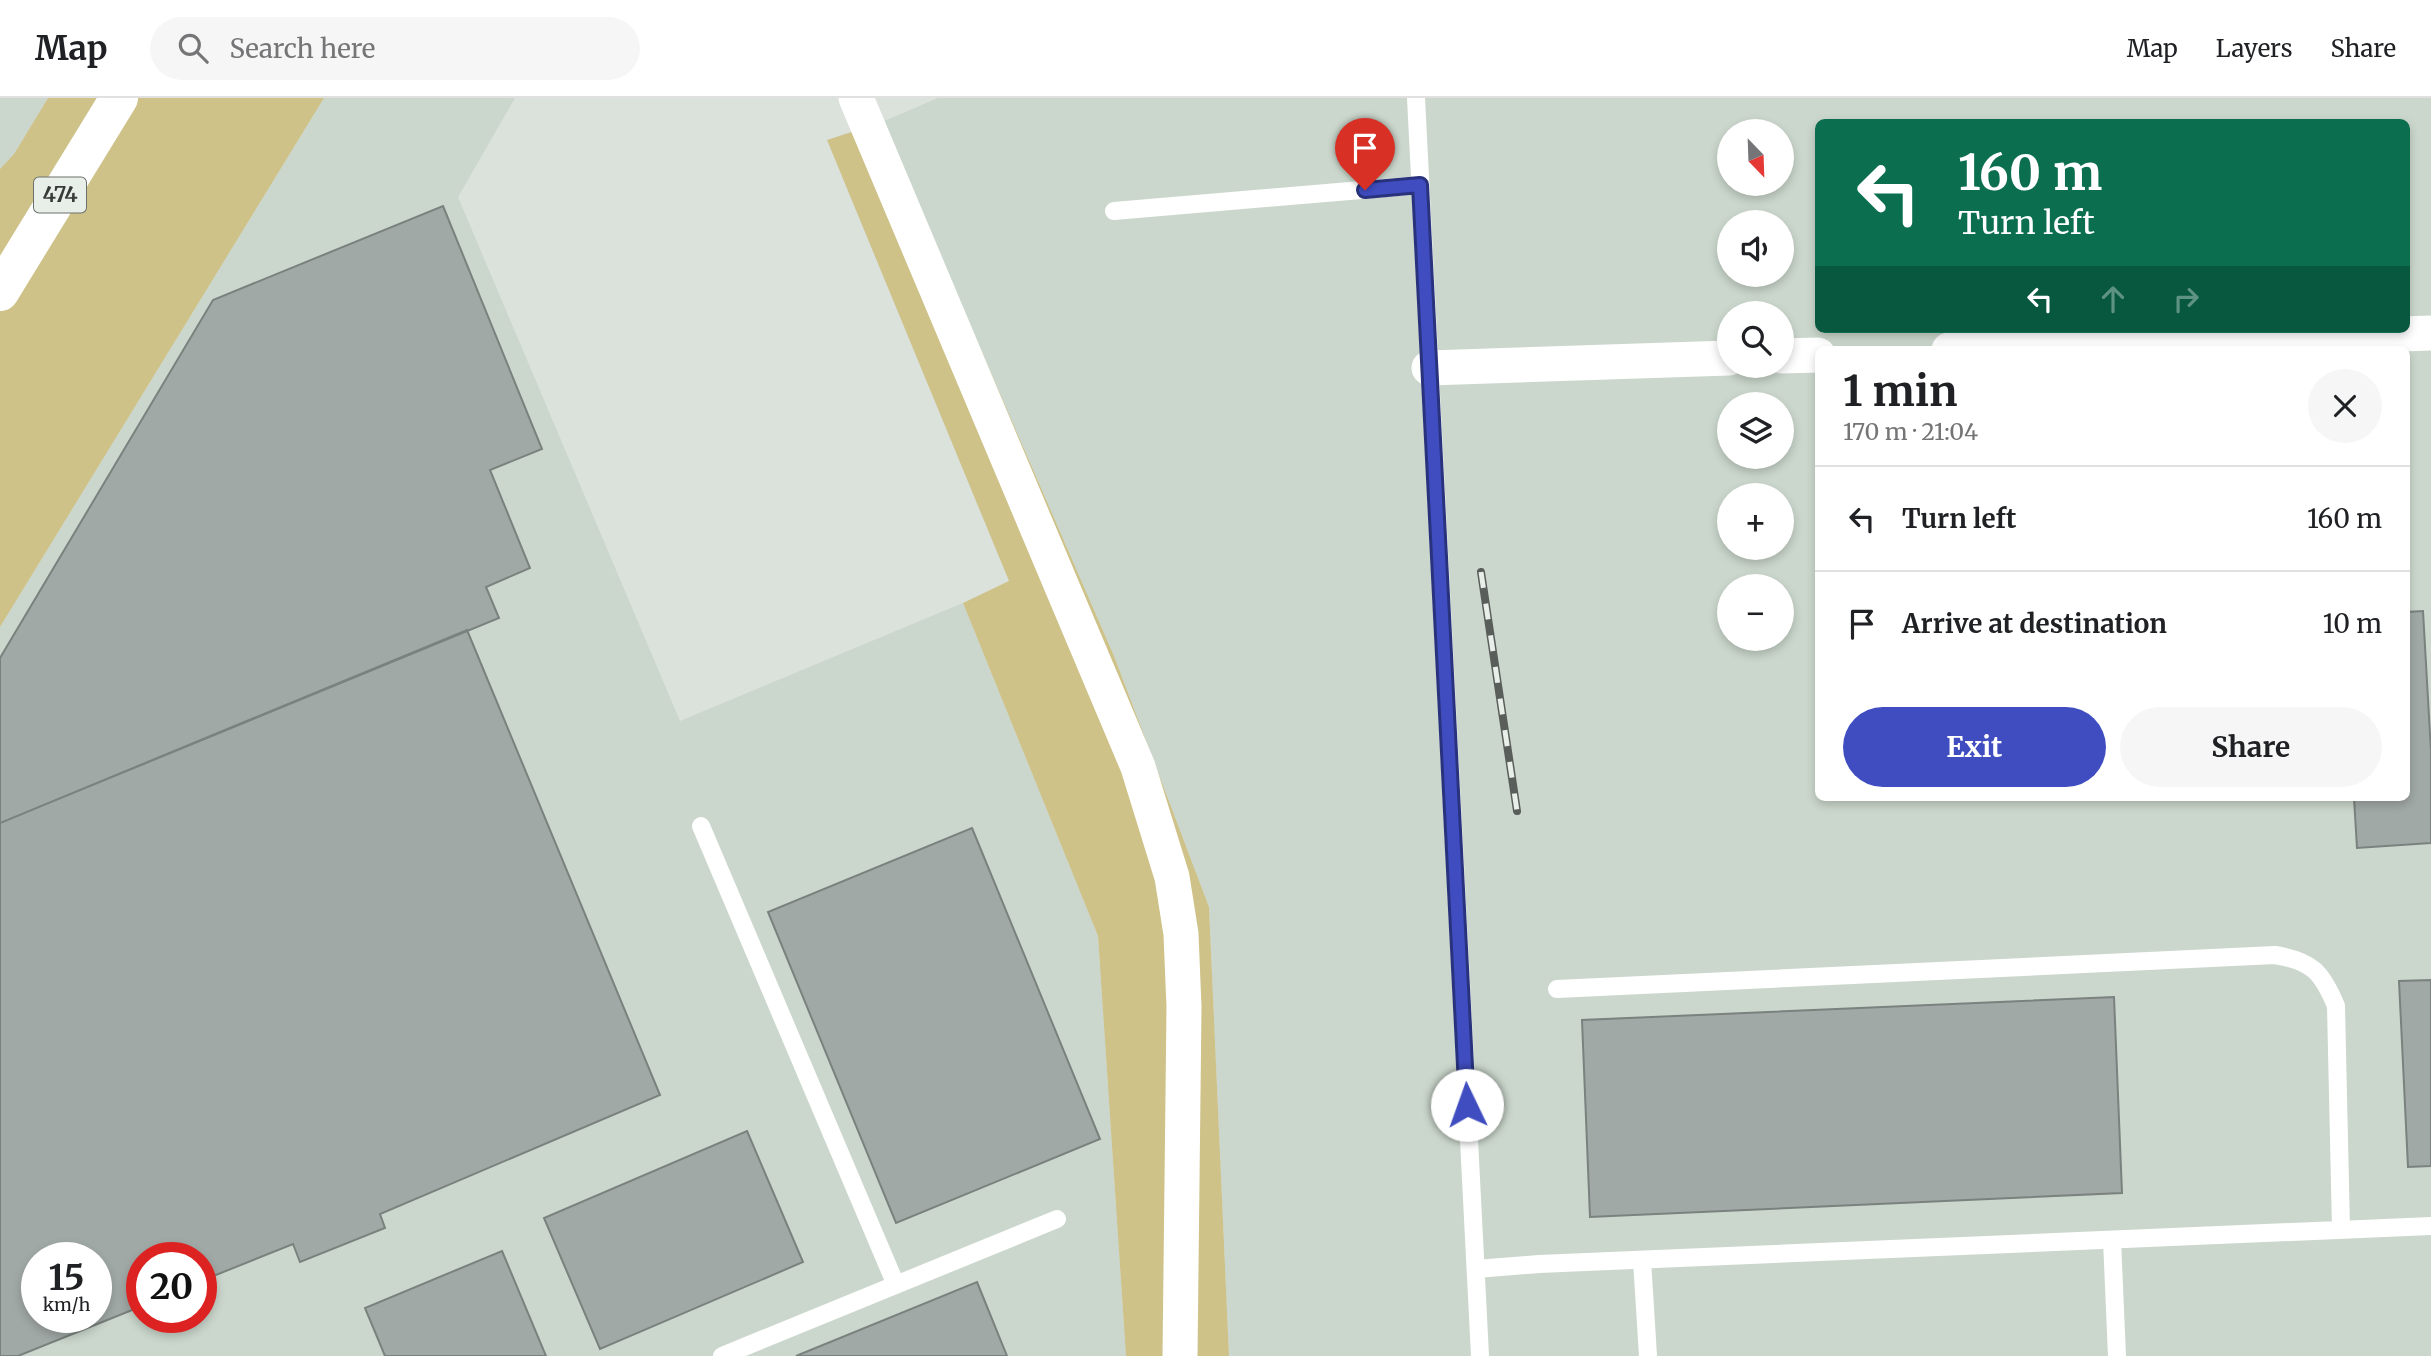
<!DOCTYPE html>
<html lang="en">
<head>
<meta charset="utf-8">
<style>
	body { margin:0; font-family:Merriweather,serif; background:#f6f6f6; color:#202124; height:100vh; display:flex; flex-direction:column; font-size:26px; white-space:nowrap }
	* { box-sizing:border-box; margin:0 }
	p { font-size:23px; color:#757577 }
	.icon { flex:none; width:38px; height:38px; fill:none; stroke:currentColor; stroke-width:2; stroke-linecap:round; stroke-linejoin:round }
	.map { position:relative; flex:1; overflow:hidden }
	.panel { position:absolute; left:1815px; top:248px; width:595px; height:455px; display:flex; flex-direction:column; background:#fff; border-radius:10px; box-shadow:0 4px 10px #0003 }
	.panel>* { flex:none }
	.hud { position:absolute; left:1815px; top:21px; width:595px; height:214px; border-radius:10px; box-shadow:0 4px 10px #0003; background:#0b6e4f; color:#fff; overflow:hidden }
	.needle { width:46px; rotate:157deg }
	.buttons { position:absolute; left:1717px; top:21px; display:grid; gap:14px }
	.buttons a { display:grid; place-items:center; width:77px; height:77px; border-radius:50%; background:#fff; box-shadow:0 4px 10px #0003; font-size:35px }
	.speed { position:absolute; left:21px; top:1144px; display:flex; gap:14px; font-size:35px; font-weight:700; text-align:center }
	.speed>* { display:grid; place-content:center; width:91px; height:91px; border-radius:50%; background:#fff; box-shadow:0 4px 10px #0003; line-height:1 }
	.speed small { font-size:18px; font-weight:400 }
	.speed .limit { border:10px solid #d22; background:#fff; color:#111 }
	.pin { position:absolute; display:grid; place-items:center; width:60px; height:60px; color:#fff; margin:-72px -30px; border-radius:50% 50% 50% 0; rotate:-45deg; box-shadow:0 0 7px #0007 }
	.pin .icon { rotate:45deg }
	.me { position:absolute; width:77px; margin:-38px; rotate:357deg; stroke-linejoin:round; filter:drop-shadow(0 0 5px #0008) }
	.turn { display:flex; align-items:center; gap:24px; height:147px; padding:0 28px; font-size:32px }
	.turn .icon { width:91px; height:91px; stroke-width:2.5 }
	.turn b { display:block; font-size:49px; line-height:60px }
	.lanes { display:flex; align-items:center; height:66px; padding:0 28px; background:#0003; justify-content:center; gap:35px; direction:ltr }
	.lanes .off { opacity:.35 }
	.round { display:grid; place-items:center; flex:none; width:74px; height:74px; border-radius:37px; background:#f6f6f6 }
	.overview { display:flex; align-items:center; justify-content:space-between; height:119px; padding:0 28px }
	h1 { font-size:42px; font-weight:700; line-height:52px }
	.button { display:flex; gap:14px; margin-top:auto; padding:14px 28px }
	.button a { flex:1; height:80px; border-radius:42px; background:#3f4dc0; color:#fff; font-size:28px; font-weight:700; line-height:80px; text-align:center }
	.button a+a { background:#f6f6f6; color:#202124 }
	ul { padding:0; list-style:none }
	li { display:flex; align-items:center; gap:21px; height:105px; padding:0 28px; border-top:2px solid #e0e0e0 }
	li div { flex:1 }
	li b { display:block; font-size:26px }
	li em { font-style:normal }
	header { display:flex; align-items:center; gap:42px; box-sizing:border-box; height:98px; padding:0 35px; background:#fff; border-bottom:2px solid #e0e0e0 }
	header strong { font-size:33px }
	nav { display:flex; gap:38px; margin-inline-start:auto; font-size:24px }
	.search { width:490px; height:63px; background:#f6f6f6; display:flex; align-items:center; gap:18px; box-sizing:border-box; padding:0 24px; border-radius:38px; color:#757577; font-size:26px }
	.map>svg:first-child { display:block }
</style>
</head>
<body>
<header>
<strong>Map</strong>
<div class="search"><svg class="icon" aria-label="search" viewBox="0 0 24 24"><circle cx="10" cy="10" r="6"/><path d="M15 15l6 6"/></svg>Search here</div>
<nav><a>Map</a><a>Layers</a><a>Share</a></nav>
</header>
<div class="map">
<svg width="2431" height="1258" viewBox="0 0 2431 1258">
	<rect width="100%" height="100%" fill="#dbe1db"/>
	<path fill="#cbd7cc" fill-rule="evenodd" d="M0,0H48L14,56L0,71Z
		M324,0H515L458,99L680,623L963,505L1098,838L1126,1258H0V529ZM37,1160H96V1220H37ZM142,1160H201V1220H142Z
		M938,0H2431V1258H1229L1209,809L1114,558L882,24ZM1818,24H2406V231H1818ZM1729,33H1782V86H1729ZM1729,124H1782V177H1729ZM1729,215H1782V268H1729ZM1818,252H2406V700H1818ZM1729,306H1782V359H1729ZM1729,397H1782V450H1729ZM1729,488H1782V541H1729Z"/>
	<path fill="#cec289" d="M48,0H324L0,529V71L14,56Z
		M882,24L1114,558L1209,809L1229,1258H1126L1098,838L963,505L1009,483L827,42Z"/>
	<path fill="#a1a9a6" stroke="#7a827f" stroke-width="2" fill-rule="evenodd" d="M443,108L542,351L490,372L530,470L486,489L499,520L0,725V560L213,202Z
		M2423,513L2431,654V745L2357,750L2354,700H2406V514Z
		M467,532L660,997L380,1116L385,1130L300,1164L293,1146L201,1183V1160H142V1208L18,1258H0V725ZM37,1160H96V1220H37Z
		M972,730L1100,1041L896,1125L768,814Z
		M2431,882V1068L2408,1069L2399,883Z
		M2114,899L2122,1095L1590,1119L1582,922Z
		M747,1033L803,1164L600,1251L544,1120Z
		M502,1153L546,1258H385L365,1210Z
		M977,1184L1007,1258H796Z"/>
	<g fill="none" stroke-linecap="round" stroke-linejoin="round">
		<path stroke="#fff" stroke-width="18" d="M1416,0L1480,1258
			M1114,113L1420,87
			M701,728L896,1187
			M1557,891L2275,857C2312,863 2322,874 2336,908L2341,1131
			M2112,1142L2117,1258
			M1642,1162L1648,1258
			M1476,1171L1539,1166L2431,1128
			M722,1258L1057,1121"/>
		<path stroke="#fff" stroke-width="35" d="M856,0L1138,669L1172,779L1181,836L1184,909L1180,1258
			M1949,252L2431,235
			M1782,258L1818,257
			M1429,270L1729,260"/>
		<path stroke="#fff" stroke-width="38" d="M0,194L119,0"/>
		<g stroke="#5a5e5a" stroke-width="8">
			<path id="rail" d="M1481,474L1517,713"/>
		</g>
		<use href="#rail" stroke="#e8eee8" stroke-width="5" stroke-dasharray="16" stroke-linecap="butt"/>
	</g>
	<g fill="none" stroke-linecap="round" stroke-linejoin="round">
		<g stroke="#29327d" stroke-width="18">
			<path id="route" d="M1365,92L1420,87L1467,1007"/>
		</g>
		<use href="#route" stroke="#3f4dc0" stroke-width="12"/>
	</g>
	<g text-anchor="middle" stroke-width="5" stroke-linejoin="round" paint-order="stroke">
		<rect fill="#e8eee8" stroke="#6c706c" stroke-width="2" x="34" y="79.5" width="52" height="35" rx="5"/>
		<g font-size="21" font-weight="bold" fill="#373a37">
			<text x="60" y="104">474</text>
		</g>
	</g>
</svg>
<div class="buttons">
<a><svg class="needle" viewBox="-14 -14 28 28"><path d="M0-13l5 13h-10z" fill="#e53935"/><path d="M0 13l5-13h-10z" fill="#757577"/></svg></a>
<a><svg class="icon" aria-label="sound" viewBox="0 0 24 24"><path d="M4 9h4l5-4v14l-5-4H4zM17 9q2 3 0 6"/></svg></a>
<a><svg class="icon" aria-label="search" viewBox="0 0 24 24"><circle cx="10" cy="10" r="6"/><path d="M15 15l6 6"/></svg></a>
<a><svg class="icon" aria-label="layers" viewBox="0 0 24 24"><path d="M12 4l9 5-9 5-9-5zM3 14l9 5 9-5"/></svg></a>
<a>+</a>
<a>−</a>
</div>
<div class="speed"><div>15<small>km/h</small></div><div class="limit">20</div></div>
<div class="pin" style="left:1365px;top:92px;background:#d93025"><svg class="icon" aria-label="arrive" viewBox="0 0 24 24"><path d="M6 21V4h12l-3 4 3 4H6"/></svg></div>
<svg class="me" style="left:1467px;top:1007px" viewBox="-20 -20 40 40"><circle r="19" fill="#fff"/><path d="M0-13L10 11 0 6-10 11z" fill="#3f4dc0"/></svg>
<div class="hud">
<div class="turn"><svg class="icon" aria-label="left" viewBox="0 0 24 24"><path d="M17 20v-9H6M10 6l-5 5 5 5"/></svg><div><b>160 m</b>Turn left</div></div>
<div class="lanes"><svg class="icon" aria-label="left" viewBox="0 0 24 24"><path d="M17 20v-9H6M10 6l-5 5 5 5"/></svg><svg class="icon off" aria-label="ahead" viewBox="0 0 24 24"><path d="M12 20V5M6 11l6-6 6 6"/></svg><svg class="icon off" aria-label="right" viewBox="0 0 24 24"><path d="M7 20v-9h11M14 6l5 5-5 5"/></svg></div>
</div>
<section class="panel">
<div class="overview"><div><h1>1 min</h1><p>170 m · 21:04</p></div><a class="round"><svg class="icon" aria-label="close" viewBox="0 0 24 24"><path d="M6 6l12 12M18 6L6 18"/></svg></a></div>
<ul>
<li><svg class="icon" aria-label="left" viewBox="0 0 24 24"><path d="M17 20v-9H6M10 6l-5 5 5 5"/></svg><div><b>Turn left</b></div><em>160 m</em></li>
<li><svg class="icon" aria-label="arrive" viewBox="0 0 24 24"><path d="M6 21V4h12l-3 4 3 4H6"/></svg><div><b>Arrive at destination</b></div><em>10 m</em></li>
</ul>
<div class="button"><a>Exit</a><a>Share</a></div>
</section>
</div>
</body>
</html>
